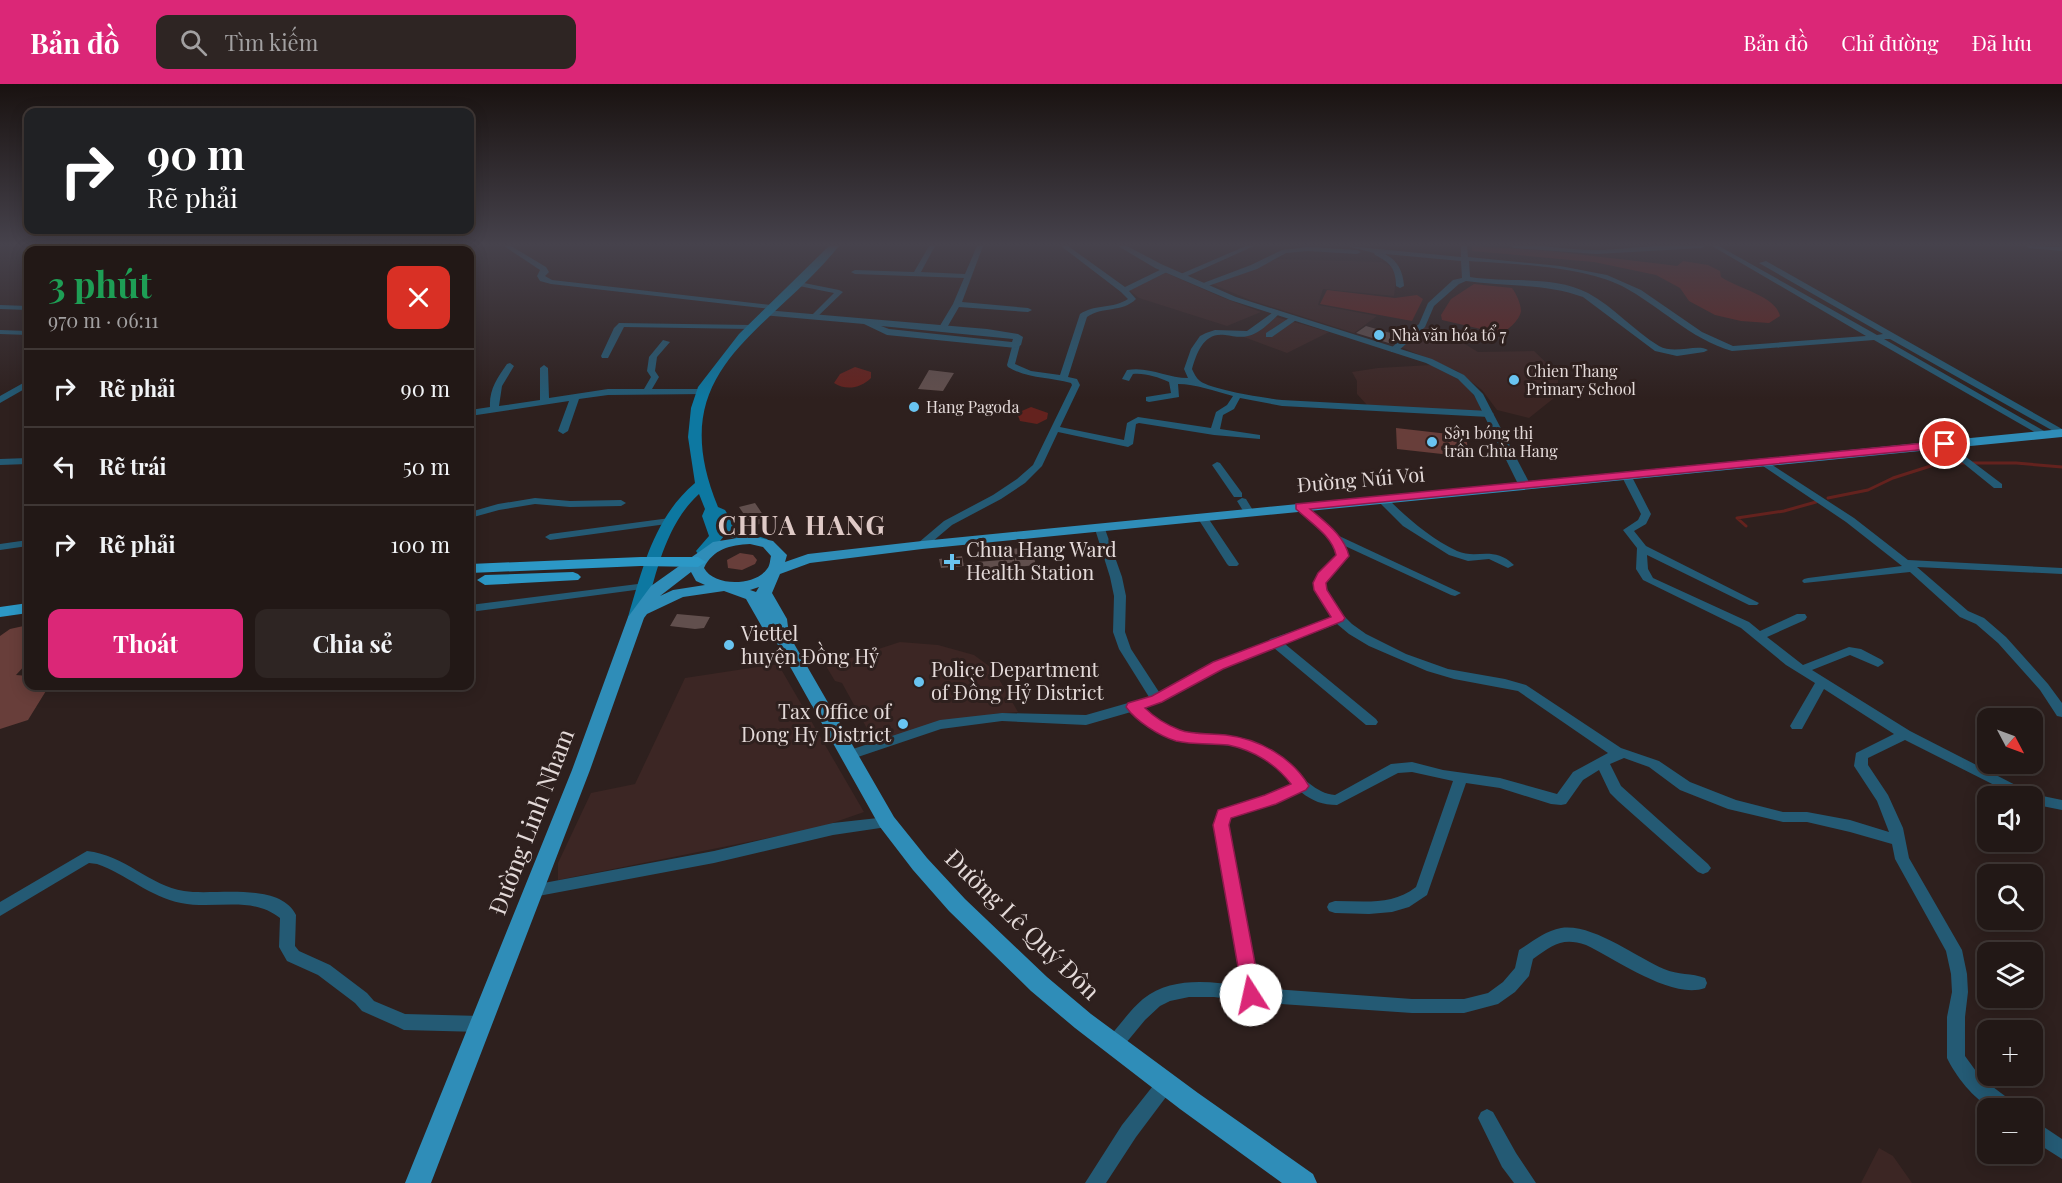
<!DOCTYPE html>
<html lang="vi">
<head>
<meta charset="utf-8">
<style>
	body { margin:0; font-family:"Playfair Display",serif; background:#2e2523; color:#f1f3f6; height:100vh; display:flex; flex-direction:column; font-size:22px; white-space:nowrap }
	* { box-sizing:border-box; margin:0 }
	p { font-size:20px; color:#a2a0a1 }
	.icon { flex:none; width:33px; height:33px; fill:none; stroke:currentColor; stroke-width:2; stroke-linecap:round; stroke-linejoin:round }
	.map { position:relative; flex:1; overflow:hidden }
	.side { position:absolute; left:24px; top:162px; width:450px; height:444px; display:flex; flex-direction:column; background:#221816; border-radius:12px; box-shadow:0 3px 15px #0003,0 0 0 2px #3f3735 }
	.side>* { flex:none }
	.banner { position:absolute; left:24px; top:24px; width:450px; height:126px; border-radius:12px; box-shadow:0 3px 15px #0003,0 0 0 2px #3f3735; background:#202124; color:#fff; overflow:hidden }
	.needle { width:39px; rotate:131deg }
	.fabs { position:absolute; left:1977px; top:624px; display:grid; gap:12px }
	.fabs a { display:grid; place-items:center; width:66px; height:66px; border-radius:12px; background:#221816; box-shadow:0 3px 15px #0003,0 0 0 2px #3f3735; font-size:30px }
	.pin { position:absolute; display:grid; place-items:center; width:51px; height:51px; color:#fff; margin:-26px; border:3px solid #fff; border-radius:50%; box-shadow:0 2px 6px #0007 }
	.me { position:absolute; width:66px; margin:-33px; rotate:350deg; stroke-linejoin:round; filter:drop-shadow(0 0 4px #0008) }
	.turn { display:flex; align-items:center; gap:21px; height:126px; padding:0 24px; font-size:27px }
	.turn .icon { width:78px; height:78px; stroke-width:2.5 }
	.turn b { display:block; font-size:42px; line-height:51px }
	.round { display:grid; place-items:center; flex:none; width:63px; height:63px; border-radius:12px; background:#2e2523 }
	.head { display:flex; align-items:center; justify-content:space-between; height:102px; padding:0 24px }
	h1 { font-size:36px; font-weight:700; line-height:45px; color:#1e9e55 }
	.action { display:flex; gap:12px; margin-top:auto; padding:12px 24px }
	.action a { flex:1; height:69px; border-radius:12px; background:#db2777; color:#fff; font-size:24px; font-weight:700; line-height:69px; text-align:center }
	.action a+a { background:#2e2523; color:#f1f3f6 }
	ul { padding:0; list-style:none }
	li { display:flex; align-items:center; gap:18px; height:78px; padding:0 24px; border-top:2px solid #3f3735 }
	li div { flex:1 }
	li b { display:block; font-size:22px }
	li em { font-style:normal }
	header { display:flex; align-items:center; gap:36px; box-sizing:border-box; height:84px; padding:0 30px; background:#db2777; color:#fff }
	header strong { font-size:28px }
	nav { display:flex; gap:33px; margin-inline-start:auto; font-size:21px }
	.search { width:420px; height:54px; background:#2e2523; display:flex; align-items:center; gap:15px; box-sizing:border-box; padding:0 21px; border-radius:12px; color:#a2a0a1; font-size:22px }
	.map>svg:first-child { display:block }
</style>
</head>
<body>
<header>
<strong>Bản đồ</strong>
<div class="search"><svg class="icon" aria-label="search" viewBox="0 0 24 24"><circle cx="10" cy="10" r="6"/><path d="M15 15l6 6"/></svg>Tìm kiếm</div>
<nav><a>Bản đồ</a><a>Chỉ đường</a><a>Đã lưu</a></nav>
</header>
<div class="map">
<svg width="2062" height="1099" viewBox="0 0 2062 1099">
	<rect width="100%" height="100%" fill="#2e201e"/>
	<path fill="#3c2624" d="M1276,175L1382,178L1397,186L1394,212L1323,205L1318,221L1377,232L1354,249L1250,216L1212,200Z
		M1166,189L1221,213L1261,228L1227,242L1139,214L1128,205Z
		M1276,233L1329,248L1287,269L1244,253Z
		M1417,241L1447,249L1478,268L1534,267L1558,290V303L1554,314L1529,334L1497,326L1482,306L1457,287L1394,260Z
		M1431,281L1465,299L1477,316L1482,328L1367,321L1357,310V297L1352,288L1378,284Z
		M900,558L938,561L974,571L993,585L1018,628L993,630L875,659L842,599L835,597L826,582Z
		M778,580L864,728L818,744L558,796V779L591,709L635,700L685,594Z
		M1879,1064L1893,1072L1912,1099H1861Z"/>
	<path fill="#683e3a" d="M1396,344L1466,352L1469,373L1397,365Z
		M740,469L753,471L757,476L755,480L742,486L728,484L727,476Z
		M28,541V578L16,591L28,592V602H49L28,636L0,645V552L10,545Z"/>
	<path fill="#64221e" d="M1472,162L1550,167L1662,180L1677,182L1683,177L1708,181L1720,187L1721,193C1737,204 1776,212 1780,232L1769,239L1741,237L1715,231L1689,217L1680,204L1656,191L1637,187L1594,178L1472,167Z
		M1474,200L1512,204C1516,209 1521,220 1521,227C1520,236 1506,249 1498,249L1442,236L1441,231L1451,215Z
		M1327,206L1395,214L1417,211L1423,215L1412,237L1320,220Z
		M855,283L871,288V294C861,304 846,307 834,299L840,290Z
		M1031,323L1048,329L1047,335L1037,340L1020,337L1017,329Z"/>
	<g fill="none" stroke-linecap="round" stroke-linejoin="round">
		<path stroke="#64221e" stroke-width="3" d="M1828,414L1868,406L1893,394L1940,379H2016L2062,383
			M1746,442L1737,434L1784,427L1816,418"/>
	</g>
	<path fill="#614f4d" d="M1366,242L1401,252L1392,260L1356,249Z
		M929,286L954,289L943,307L918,305Z
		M755,419L768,438L752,442L739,423Z
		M1031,463L1036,481L1017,483L1012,465Z
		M962,472L964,482L941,484L939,475Z
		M1014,475L1017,487L967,492L964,479Z
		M677,530L710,533L704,544L695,545L670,542Z"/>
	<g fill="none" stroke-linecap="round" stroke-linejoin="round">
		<path fill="#245a74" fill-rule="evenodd" d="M265,162H273L266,166H259Z
			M504,162H511L546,183L549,188L545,192L552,196L771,221L775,223L771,225L551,200L540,197L537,192L540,186Z
			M929,162H935L921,188L965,190L977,162H983L962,218L1028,224L1032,226L1028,228L959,223L945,247H942L938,245L953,220L964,194L855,190L851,188L855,186L914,188Z
			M1061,162H1068L1125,203L1164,184L1171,186L1129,207L1136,215C1122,229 1102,222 1087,233L1068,293L1077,295L1080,301L1060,343L1124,356L1127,339L1138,333L1211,344L1216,328L1227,321L1233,312C1214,307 1196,300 1178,300L1179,313L1149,318L1146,317V313L1171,309L1169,298C1157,293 1146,289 1133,290L1129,297L1122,295L1127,286C1149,282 1167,294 1188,294L1184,285L1191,265L1200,252L1206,249L1215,246L1247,247L1276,226L1280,228L1279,230C1270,238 1261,249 1248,252C1240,254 1233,252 1225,251C1204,248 1197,268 1192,285C1194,289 1196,294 1200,297C1212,306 1265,314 1282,316L1489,327L1494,330L1489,333L1282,322L1240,314L1234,325L1223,331L1220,345L1260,351V355L1214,351L1139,339L1136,340L1133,360L1128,363L1058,348L1042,382L1025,399L1001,415L952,441L926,463H918L917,461L918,459L944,437L993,411L1017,395L1033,381L1072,301L1071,299C1049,293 1028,295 1008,283L1007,281L1013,259L1020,261L1015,280L1031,287L1060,291L1080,230C1095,220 1113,225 1128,215L1121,208Z
			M1246,162H1254L1183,194L1176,192Z
			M1347,162L1461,173V162H1467L1468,173L1560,182L1607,191L1641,206L1702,248L1733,262L1866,252L1712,162H1719L1877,251L1883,250L1759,179L1766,177L2062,345V352L1890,255H1884L2051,351L2049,353H2043L1874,256L1732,267C1690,255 1660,222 1622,202C1581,182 1514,180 1469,177L1470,193C1507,199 1553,191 1588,209C1614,223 1634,247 1659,262C1675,271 1697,259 1708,266L1704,268L1677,272L1655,267L1583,213C1546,199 1506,203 1466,197L1459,200L1434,222L1425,243L1397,268H1391V264L1419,240L1428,219L1453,196L1462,194L1461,177L1385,170C1398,177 1403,187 1404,202L1400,204L1396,202C1396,185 1390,178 1375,171L1374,169Z
			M1511,162C1540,159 1569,167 1599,166C1634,165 1671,158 1705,162L1702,164L1596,170L1514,164Z
			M2026,162L2062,163V167L2029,164Z
			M1308,163L1357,166L1361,168L1357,170L1308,167L1286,169L1257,185L1205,203L1198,201L1251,181L1282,166Z
			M794,197L839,206L843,208L815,235L811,233L812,231L834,209L794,201Z
			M0,221L28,222V226L0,225Z
			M1292,232L1299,234L1272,253H1266V249Z
			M619,239L751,241L755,243L751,245L624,243L608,274H602L601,272L614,244Z
			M0,246L28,247V251L0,250Z
			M663,256L670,258L657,273L655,287L659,293L652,305H702L706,308L705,310L608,311L579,315L568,347L563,350L558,347L569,317L470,332V326L490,323C489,306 497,294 507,280L510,279L514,282L502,302L499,322L540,316V284L544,281L548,284L549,314L608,305H644L651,293L647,287L649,273Z
			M25,298H28V303L0,319V312Z
			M1945,357L2002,400V404H1994L1942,362L1940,360Z
			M28,374V380L0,381V375Z
			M1763,375L1854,434L1908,476L2062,484V490L1917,483L1968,527L1984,534L2006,553L2048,600L2062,619V633L2057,632L2040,606L1998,559L1976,540L1960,533L1910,488L1804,499L1802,497L1804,495L1808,494L1902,482L1846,438L1760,380V376Z
			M1217,378L1220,379L1242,409V413H1234L1212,381Z
			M1626,388L1631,391L1651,430L1646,440L1634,447L1646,462L1759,519L1757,521H1749L1647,471L1648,485L1653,494L1749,538L1760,547L1797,530H1805L1807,533L1805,536L1767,553L1803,581L1849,563L1861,565L1882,576L1884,579L1878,583L1850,571L1812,586L1910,647L2033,710L2062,716V726L2032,720V712H2016L1905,656L1868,674V681L1888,711L1903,744L1909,774L1962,866L1967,890L1968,908L1965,933V972L1981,994L2013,1018L2016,1024C2009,1024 1998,1026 1992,1024C1974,1016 1955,991 1947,974V933L1952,908L1951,890L1946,867L1895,775L1892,760L1850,748L1807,738H1783L1728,725L1680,706L1649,683L1624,674L1610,680L1621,702L1708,780L1711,784L1708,788L1703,790L1698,788L1618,717L1610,709L1599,686L1583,696L1566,720L1561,721L1551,720L1500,704L1466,699L1427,811L1409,823L1392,828L1369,830L1335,829L1329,827L1327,823L1329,819L1335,817C1363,817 1392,822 1416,803L1453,697L1412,688L1398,689L1337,721C1323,721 1312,717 1301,708L1275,720L1230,733L1228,741L1258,904L1412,915H1464L1488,909L1503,898L1515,884L1519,866C1532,858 1545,847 1561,844C1592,839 1636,873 1664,885C1678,891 1692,889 1705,894L1707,899L1705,904C1672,916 1616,875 1586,861C1562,853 1553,861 1533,875L1529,892L1515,908L1498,920L1464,929H1412L1251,918L1214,913H1189L1170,917L1160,922L1145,936L1121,965L1115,967L1109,965L1106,959L1109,953C1120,941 1130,926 1143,915C1171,893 1208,897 1241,902L1214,741L1219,726L1265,712L1292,700C1278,685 1264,672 1244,665C1225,659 1207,661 1188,658C1166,655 1147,642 1131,628L1086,641L1002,637L941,645L849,676L844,674L842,671L844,668L940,636L1002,629L1086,631L1149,613L1119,565L1113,548L1114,512L1110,493L1095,445L1096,443L1100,442L1105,445L1122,493L1126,512L1125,548L1131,565L1159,608L1214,578L1268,558L1270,555L1332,534L1318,512L1313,499L1319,490L1337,471L1328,453L1297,425L1296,423L1297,421L1301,420L1324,437L1337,451L1461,509L1455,512L1451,511L1345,462L1348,472L1325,499L1330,512L1341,529L1352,540L1366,550L1406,570L1448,585L1505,595L1526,601L1621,664L1659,677L1690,698L1736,716L1783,728H1807L1850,736L1889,748L1877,717L1854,682L1856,669L1894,650L1824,605L1802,645H1792L1790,642L1815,599L1786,581L1741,544L1643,496L1636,485L1637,464L1623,446L1638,436L1641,430L1621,391ZM1337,540L1349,550L1369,562L1427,587L1454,595L1518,607L1608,669L1573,688L1557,710L1500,694L1443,686L1412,678L1391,680L1335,711C1308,709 1290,675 1264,663C1248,656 1231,652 1215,651C1204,650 1193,651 1182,648C1168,644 1155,634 1143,624L1162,618L1222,584L1274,564L1366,641H1376L1378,638L1376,635L1285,560Z
			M1382,412L1386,413C1407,434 1430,454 1457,467C1477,476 1493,461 1514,481L1508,484L1489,475L1468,477L1449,471L1403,442L1378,417L1377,415L1378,413Z
			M535,414L570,417L621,416L626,419L621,422L570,423L535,420L499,426L470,434V428L498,420Z
			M1242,414L1246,415L1254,428L1253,430H1245L1237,417Z
			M1202,430L1206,431L1239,480L1237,482H1229L1227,480L1197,433Z
			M670,434L674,435L675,437L674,439L550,456L545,453L550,450Z
			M28,456V462L0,466V460Z
			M646,499L652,502L650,504L470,528V521Z
			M887,733L892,734L894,738L892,742L887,743L833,751L714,779L533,813L528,811L525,807L528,803L533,801L714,767L833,739Z
			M87,767C125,771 150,802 184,807C214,812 279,797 296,831L295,862L299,867L330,881L367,909L374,917L405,930L481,932L487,935L490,940L487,945L481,948L404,946L398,943L362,927L355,919L318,891L287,877L279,863L280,834C251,811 215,826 181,819C150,813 126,790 97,780L89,779L0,832V818Z
			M1166,991L1172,993L1175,999L1172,1005L1136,1053L1106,1099H1085L1122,1041L1160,993Z
			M1487,1025L1493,1028L1516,1069L1536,1099H1514L1502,1083L1478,1034L1481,1028Z
			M2032,1035L2062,1055V1075L2032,1056Z"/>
		<path fill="#245a74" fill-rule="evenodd" d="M1118,162H1127L1161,180L1236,213L1432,275L1464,291L1483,310L1531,402L1525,405L1519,402L1474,311L1458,295L1426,279L1230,216L1155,184Z
			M765,226L987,245L1018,250L1023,253L1021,261L1016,264L887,251L864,240L762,231L761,229ZM881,242L1013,255L1012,258L889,245Z"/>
		<path fill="#0d78a1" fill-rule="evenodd" d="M829,162H839C766,252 661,285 718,423L725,426L737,446L767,455L769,458L767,461L762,462L726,452L722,445L724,452L712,467L710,473H700L696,467L709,452L702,432L705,425L699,410C665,441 656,490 644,533L642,537H630L628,533C643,483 654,434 695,399L688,353L691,324L698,303L739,250Z"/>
		<path fill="#2f8db8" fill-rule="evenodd" d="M2062,345V353L922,465L810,479L780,490L772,509L787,535L789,551L894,733L927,774L965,815L1047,893L1091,930L1198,1009L1313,1090L1317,1099H1282L1180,1025L1075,944L1031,907L949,827L913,786L880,743L774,554L762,543L746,515L724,507L683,513L647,530L644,534L590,686L431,1099H405L572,686L628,533L651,502L713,458L750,452L773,457L787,471L785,478L808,470L922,457ZM750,460L763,463L771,472C770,476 770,482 767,485C755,502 714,503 704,484C713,465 730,461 750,460ZM691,488L696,497L705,501L673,506L660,512ZM759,503L756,508L750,506Z"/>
		<path fill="#2c98c6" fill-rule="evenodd" d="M641,473H698L706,478L698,483L641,482L470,489V480Z
			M573,488L578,490L581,493L578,496L485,501L477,496L485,491Z
			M28,519V529L0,533V523Z"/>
	</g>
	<linearGradient id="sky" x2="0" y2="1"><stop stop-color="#191210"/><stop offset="0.51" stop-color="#46424c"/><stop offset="1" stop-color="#46424c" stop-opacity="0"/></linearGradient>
	<rect width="2062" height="315" fill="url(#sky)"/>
	<path fill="#db2777" stroke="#8e194d" stroke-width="1.5" d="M1945,357L1951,360L1949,363L1310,425C1326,439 1344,451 1349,472L1326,499L1327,506L1345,534L1343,537L1223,585L1162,618L1145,624C1154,633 1167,641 1180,646C1193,651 1211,649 1226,651C1259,655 1292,673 1309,702L1306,706L1276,720L1231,734L1229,741L1261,911L1258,917L1251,919L1244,917L1213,741L1218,726L1265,711L1291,700C1276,680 1253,666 1228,661C1211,659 1193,661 1176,657C1159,652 1136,637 1126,623L1128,619L1152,612L1213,578L1331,533L1314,506L1313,499L1318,489L1336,471C1332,452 1311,439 1296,425V420Z"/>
	<g fill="#69c4f1" stroke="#2e201e" stroke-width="2">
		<circle cx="1379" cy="251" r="6"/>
		<circle cx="1514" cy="296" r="6"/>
		<circle cx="914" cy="323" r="6"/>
		<circle cx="1432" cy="358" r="6"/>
		<path d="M949 469h6v6h6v6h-6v6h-6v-6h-6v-6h6z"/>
		<circle cx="729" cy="561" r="6"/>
		<circle cx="919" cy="598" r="6"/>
		<circle cx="903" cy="640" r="6"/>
	</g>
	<g text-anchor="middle" stroke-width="6" stroke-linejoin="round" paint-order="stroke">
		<g font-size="16" fill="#e4dad9" stroke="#2e201e" text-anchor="start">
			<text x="1391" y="257">Nhà văn hóa tổ 7</text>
			<text x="1526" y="293">Chien Thang<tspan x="1526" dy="18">Primary School</tspan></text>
			<text x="926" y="329">Hang Pagoda</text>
			<text x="1444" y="355">Sân bóng thị<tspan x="1444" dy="18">trấn Chùa Hang</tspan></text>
		</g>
		<g font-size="20" fill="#e4dad9" stroke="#2e201e">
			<text transform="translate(1361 396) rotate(-5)" y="7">Đường Núi Voi</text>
		</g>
		<g font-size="20" fill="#e4dad9" stroke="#2e201e" text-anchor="start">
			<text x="966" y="473">Chua Hang Ward<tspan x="966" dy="23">Health Station</tspan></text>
			<text x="741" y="557">Viettel<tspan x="741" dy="23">huyện Đồng Hỷ</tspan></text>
			<text x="931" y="593">Police Department<tspan x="931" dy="23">of Đồng Hỷ District</tspan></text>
			<text x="891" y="635" text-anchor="end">Tax Office of<tspan x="891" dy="23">Dong Hy District</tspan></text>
		</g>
		<g font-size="24" fill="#e4dad9" stroke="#2e201e">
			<text transform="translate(532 738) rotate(-69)" y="8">Đường Linh Nham</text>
			<text transform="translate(1022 841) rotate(44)" y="8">Đường Lê Quý Đôn</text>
		</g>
		<g font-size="26" font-weight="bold" letter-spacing="1.5" fill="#dfcac7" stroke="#2e201e">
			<text x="802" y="451">CHUA HANG</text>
		</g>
	</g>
</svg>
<div class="fabs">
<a><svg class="needle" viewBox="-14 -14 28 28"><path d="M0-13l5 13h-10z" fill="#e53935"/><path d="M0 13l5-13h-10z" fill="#a2a0a1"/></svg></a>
<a><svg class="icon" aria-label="sound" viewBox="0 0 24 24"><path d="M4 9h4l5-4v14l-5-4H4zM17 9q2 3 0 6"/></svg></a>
<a><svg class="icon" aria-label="search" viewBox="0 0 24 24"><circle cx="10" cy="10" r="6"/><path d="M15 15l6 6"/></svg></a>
<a><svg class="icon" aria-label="layers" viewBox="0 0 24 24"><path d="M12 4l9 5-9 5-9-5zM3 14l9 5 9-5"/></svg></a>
<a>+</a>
<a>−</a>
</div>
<div class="pin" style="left:1945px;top:360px;background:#d93025"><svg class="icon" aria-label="arrive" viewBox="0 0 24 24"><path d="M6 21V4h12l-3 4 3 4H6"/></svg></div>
<svg class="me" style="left:1251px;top:911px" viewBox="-20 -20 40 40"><circle r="19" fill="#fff"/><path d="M0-13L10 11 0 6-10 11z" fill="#db2777"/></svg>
<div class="banner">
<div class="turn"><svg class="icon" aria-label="right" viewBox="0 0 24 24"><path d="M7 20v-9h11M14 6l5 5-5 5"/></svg><div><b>90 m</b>Rẽ phải</div></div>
</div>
<section class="side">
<div class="head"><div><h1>3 phút</h1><p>970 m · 06:11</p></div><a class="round" style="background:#d93025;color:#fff"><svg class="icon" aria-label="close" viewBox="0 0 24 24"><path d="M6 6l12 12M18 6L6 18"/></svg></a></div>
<ul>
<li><svg class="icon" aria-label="right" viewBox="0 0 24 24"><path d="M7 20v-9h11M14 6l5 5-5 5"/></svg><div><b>Rẽ phải</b></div><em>90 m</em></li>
<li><svg class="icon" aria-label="left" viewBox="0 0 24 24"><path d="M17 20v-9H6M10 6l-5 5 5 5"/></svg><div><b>Rẽ trái</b></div><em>50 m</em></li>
<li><svg class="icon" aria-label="right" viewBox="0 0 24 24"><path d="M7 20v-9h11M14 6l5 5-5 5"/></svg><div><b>Rẽ phải</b></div><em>100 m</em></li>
</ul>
<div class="action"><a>Thoát</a><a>Chia sẻ</a></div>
</section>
</div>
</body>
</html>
